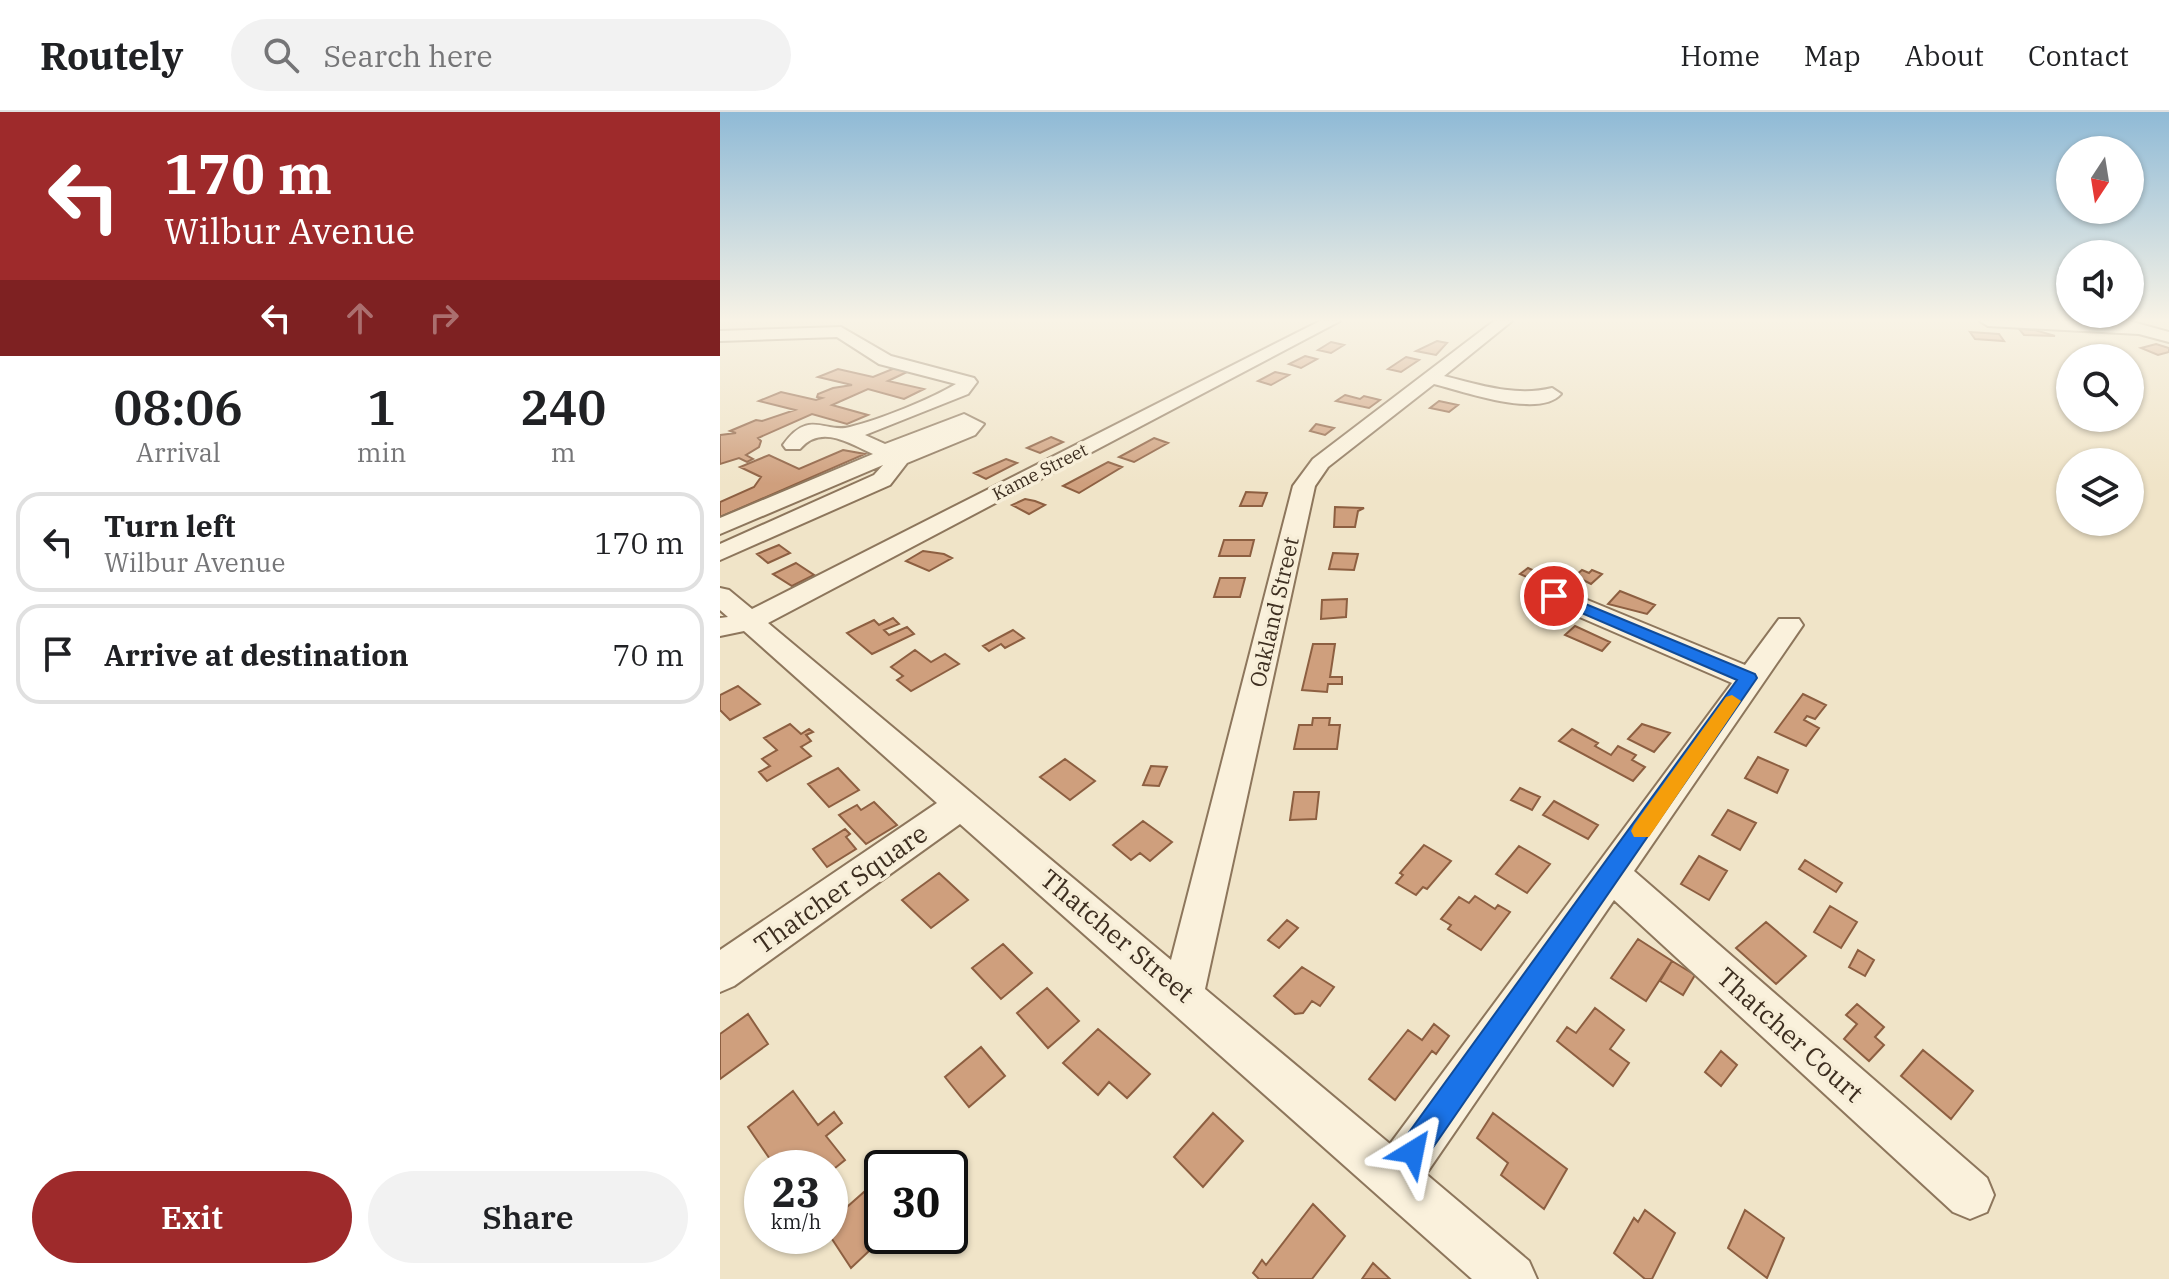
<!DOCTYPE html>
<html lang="en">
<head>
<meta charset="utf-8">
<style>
	body { margin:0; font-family:"IBM Plex Serif",serif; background:#f2f2f2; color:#202124; height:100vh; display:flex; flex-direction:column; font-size:30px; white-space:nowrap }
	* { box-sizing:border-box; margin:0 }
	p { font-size:26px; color:#757577 }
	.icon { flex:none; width:44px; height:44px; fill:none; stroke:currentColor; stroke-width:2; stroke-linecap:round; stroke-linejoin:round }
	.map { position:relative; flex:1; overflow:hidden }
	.panel { display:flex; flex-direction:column; background:#fff; width:720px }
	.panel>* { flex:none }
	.guide { background:#9e2a2b; color:#fff; overflow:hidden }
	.needle { width:52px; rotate:192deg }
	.fabs { position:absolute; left:1336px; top:24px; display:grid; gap:16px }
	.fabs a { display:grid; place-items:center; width:88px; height:88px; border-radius:50%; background:#fff; box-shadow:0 2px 6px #0004; font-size:40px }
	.speed { position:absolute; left:24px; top:1038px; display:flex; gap:16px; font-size:40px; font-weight:700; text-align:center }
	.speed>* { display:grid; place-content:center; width:104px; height:104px; border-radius:50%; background:#fff; box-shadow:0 2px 6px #0004; line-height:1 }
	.speed small { font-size:20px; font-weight:400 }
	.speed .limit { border:4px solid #111; border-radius:12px; background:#fff; color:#111 }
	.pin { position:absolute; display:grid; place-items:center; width:68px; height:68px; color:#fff; margin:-34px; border:4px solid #fff; border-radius:50%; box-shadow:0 2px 8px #0007 }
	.me { position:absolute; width:88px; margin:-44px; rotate:35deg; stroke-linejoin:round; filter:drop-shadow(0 0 6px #0008) }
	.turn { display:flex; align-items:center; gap:28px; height:168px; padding:0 32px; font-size:36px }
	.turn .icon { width:104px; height:104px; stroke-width:2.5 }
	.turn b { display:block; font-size:56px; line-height:68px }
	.lanes { display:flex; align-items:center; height:76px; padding:0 32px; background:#0003; justify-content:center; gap:40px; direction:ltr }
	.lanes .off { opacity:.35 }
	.eta { display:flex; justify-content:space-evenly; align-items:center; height:136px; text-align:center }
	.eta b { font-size:48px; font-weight:600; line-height:56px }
	.cta { display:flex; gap:16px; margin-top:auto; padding:16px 32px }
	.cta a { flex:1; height:92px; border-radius:48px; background:#9e2a2b; color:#fff; font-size:32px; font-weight:600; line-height:92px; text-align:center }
	.cta a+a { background:#f2f2f2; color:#202124 }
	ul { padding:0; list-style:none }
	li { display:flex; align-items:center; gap:24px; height:100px; margin:0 16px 12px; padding:0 16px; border:4px solid #e0e0e0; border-radius:24px }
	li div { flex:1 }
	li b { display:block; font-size:30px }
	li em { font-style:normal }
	header { display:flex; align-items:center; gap:48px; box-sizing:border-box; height:112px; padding:0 40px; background:#fff; border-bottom:2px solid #e0e0e0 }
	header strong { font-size:38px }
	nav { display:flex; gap:44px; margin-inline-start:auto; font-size:28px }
	.search { width:560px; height:72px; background:#f2f2f2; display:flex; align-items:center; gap:20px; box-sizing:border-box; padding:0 28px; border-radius:44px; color:#757577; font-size:30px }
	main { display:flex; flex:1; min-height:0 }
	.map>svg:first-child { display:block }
</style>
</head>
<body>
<header>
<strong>Routely</strong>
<div class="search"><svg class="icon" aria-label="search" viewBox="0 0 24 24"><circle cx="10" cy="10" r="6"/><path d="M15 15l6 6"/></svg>Search here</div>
<nav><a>Home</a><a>Map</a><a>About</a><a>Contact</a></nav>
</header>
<main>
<section class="panel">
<div class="guide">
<div class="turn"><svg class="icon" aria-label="left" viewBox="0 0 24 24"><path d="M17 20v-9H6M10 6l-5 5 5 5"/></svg><div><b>170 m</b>Wilbur Avenue</div></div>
<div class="lanes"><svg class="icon" aria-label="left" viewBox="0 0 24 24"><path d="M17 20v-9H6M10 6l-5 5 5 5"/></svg><svg class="icon off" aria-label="ahead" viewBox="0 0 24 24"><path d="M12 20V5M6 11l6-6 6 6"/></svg><svg class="icon off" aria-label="right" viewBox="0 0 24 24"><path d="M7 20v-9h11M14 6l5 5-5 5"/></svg></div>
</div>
<div class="eta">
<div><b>08:06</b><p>Arrival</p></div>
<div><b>1</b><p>min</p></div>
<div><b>240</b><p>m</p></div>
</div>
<ul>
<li><svg class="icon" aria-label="left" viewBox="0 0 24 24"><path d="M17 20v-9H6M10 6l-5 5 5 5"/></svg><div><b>Turn left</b><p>Wilbur Avenue</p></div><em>170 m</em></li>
<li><svg class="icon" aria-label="arrive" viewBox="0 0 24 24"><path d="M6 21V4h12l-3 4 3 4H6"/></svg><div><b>Arrive at destination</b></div><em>70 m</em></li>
</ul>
<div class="cta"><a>Exit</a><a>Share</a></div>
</section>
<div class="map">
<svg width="1449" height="1167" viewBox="0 0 1449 1167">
	<rect width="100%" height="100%" fill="#f0e4c8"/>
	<path fill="#cf9f7d" stroke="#8d5f41" stroke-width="2" d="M1299,217L1315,218L1335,224L1304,223Z
		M1250,220L1279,222L1284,229L1255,227Z
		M717,229L727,231L716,243L696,239Z
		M611,230L624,233L611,241L598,238Z
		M1436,232L1449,236V240L1438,243L1421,236Z
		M585,244L597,247L581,256L569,252Z
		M686,245L699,248L681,260L668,257Z
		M175,256L189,259L168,269L204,277L184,287L148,277L112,293L148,303L127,312L92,302L38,326L41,329L39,335L26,343L33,347L27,350L19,346L0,352V323L16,321L10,319L36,308L42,309L75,298L39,289L61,280L96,288L102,286L97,285L98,282L113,276L132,273L98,265L118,257L153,265Z
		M555,260L569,263L551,273L538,269Z
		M625,283L640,287L644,284L660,288L649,296L616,289Z
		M719,289L738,293L729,300L710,296Z
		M596,312L614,316L605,323L590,319Z
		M331,325L343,330L320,341L307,336Z
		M434,326L448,331L414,350L399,345Z
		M123,338L145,342L0,405V390L34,375L41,365L20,355L49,343L79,357Z
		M286,347L297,351L266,367L254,361Z
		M388,350L402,355L359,381L343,374Z
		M526,380L547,381L542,394H520Z
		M305,387L315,389L325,393L309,402L292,393Z
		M615,395L644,396L638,399L635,415H614Z
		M504,428H534L530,444H499Z
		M59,433L70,441L48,451L37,442Z
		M203,439L224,442L232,446L209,459L186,449Z
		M613,441L638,442L634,458L609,457Z
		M76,451L94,463L72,474L53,462Z
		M808,456L838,470L833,474L823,472L800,462Z
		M862,458L869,461L872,458L882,462L871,472L855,464Z
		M500,466H525L520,485H494Z
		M900,479L935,493L927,502L888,492Z
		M627,487L626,505L601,507L602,488Z
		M173,506L179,512L164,518L169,523L187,515L194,522L152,542L127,521L154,508L159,513Z
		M855,514L890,530L882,539L845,523Z
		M293,518L304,526L285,536L281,532L269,539L263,534Z
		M593,532H615L610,565H622V572H608L607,580L582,578Z
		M195,538L211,550L225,542L239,552L191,579L177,568L183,564L171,555Z
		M18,574L40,592L10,608L0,598V583Z
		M1083,582L1106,593L1095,607L1087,604L1084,608L1099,616L1086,634L1055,620Z
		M593,606H610L609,613H620L617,637H574L579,613H592Z
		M70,612L81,622L89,617L93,620L86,623L91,629L81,635L91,644L47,669L39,660L50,654L42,647L57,638L44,626Z
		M922,612L950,621L934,640L908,627Z
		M852,617L878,631L875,634L891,643L898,634L916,643L912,648L925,655L913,669L839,629Z
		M1038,645L1068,658L1057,681L1025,666Z
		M345,647L375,669L350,688L320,665Z
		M431,654L447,655L439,674L423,673Z
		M118,656L139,678L109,695L88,672Z
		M800,676L820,685L812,698L791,688Z
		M574,680H599L596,707L570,708Z
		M834,689L878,713L868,727L823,703Z
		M154,690L177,713L146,732L119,703L137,693L141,698Z
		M1008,698L1036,711L1020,738L992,723Z
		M423,709L452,730L430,749L420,741L411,748L393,733Z
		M125,717L130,722L126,725L136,737L107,755L93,737Z
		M704,733L731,749L707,777L703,775L696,783L676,771L683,763L680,761Z
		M799,734L830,752L807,781L776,762Z
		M979,744L1007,759L989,788L961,772Z
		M1085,748L1122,771L1116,780L1079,757Z
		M219,761L248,788L211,816L182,788Z
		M755,784L775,797L778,793L790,800L761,838L728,817L731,813L721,807L739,785L749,791Z
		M1110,794L1137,810L1121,836L1094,820Z
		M567,808L578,816L559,836L548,828Z
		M1046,810L1086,844L1056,872L1016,836Z
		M918,827L952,849L926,889L891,866Z
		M283,832L312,861L281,887L252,856Z
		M1138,838L1154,848L1145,864L1129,855Z
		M952,849L975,863L963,883L940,869Z
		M582,855L614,875L600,894L592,889L583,901L575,902L554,884Z
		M327,876L359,909L328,936L297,901Z
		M1137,892L1164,915L1155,925L1164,933L1149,949L1124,927L1137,912L1126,903Z
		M875,896L904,918L890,937L909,951L893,974L837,929L847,915L856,921Z
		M28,902L48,932L0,967V922Z
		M714,912L729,924L716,942L712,939L675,988L649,967L688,918L702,928Z
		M378,917L430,962L407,986L389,970L378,983L343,951Z
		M261,935L285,964L249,995L225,965Z
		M1203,938L1253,979L1231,1007L1181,964Z
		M1001,939L1017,953L1001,974L985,960Z
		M73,979L98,1013L114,1000L122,1011L106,1024L125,1048L110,1060V1056H56L28,1015Z
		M493,1001L523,1029L483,1075L454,1045Z
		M773,1001L847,1057L824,1097L781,1063L788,1051L757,1026Z
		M153,1072L162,1084V1124H165L131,1156L110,1124V1110Z
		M593,1092L625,1124L592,1167H539L533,1161L542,1148L546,1153Z
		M925,1098L955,1121L932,1167H925L894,1141L914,1106L918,1110Z
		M1025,1098L1064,1126L1047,1166L1008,1136Z
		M653,1151L670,1167H642Z"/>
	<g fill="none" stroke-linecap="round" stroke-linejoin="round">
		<g stroke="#8d765c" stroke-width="4">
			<path id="minor" d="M600,209H620L48,511L451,848L573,374L593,347L774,209H792L724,264C760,273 796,285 832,276L841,282C819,307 743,279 714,272L608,355L595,374L485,877L670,1032L1012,571L825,490L821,484L825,478H843L1025,553L1059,507H1079L1083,513L914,759L1267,1066L1274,1083L1267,1100L1250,1107L1233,1100L894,788L706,1062L809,1149L817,1167H752L240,712L14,874L0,880V838L217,691L24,519L0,524V506L8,505L0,498V476L9,478L32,497Z
				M1260,209H1409L1449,220V230L1419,222L1268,214Z
				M121,215L171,244L254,266L257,270L248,282L145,323L165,332L244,302L264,312L255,323L187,351L170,373L0,448V432L154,363L163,353L0,422V406L153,342C129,331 101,312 80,337H66L63,333C89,296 105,322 130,315C161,307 209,288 236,272L159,252L117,225L0,229V219Z"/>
		</g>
		<use href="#minor" fill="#faf1dc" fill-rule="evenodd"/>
	</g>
	<linearGradient id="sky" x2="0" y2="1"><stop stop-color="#8fbad6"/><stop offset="0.56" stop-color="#f8f3e6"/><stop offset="1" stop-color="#f8f3e6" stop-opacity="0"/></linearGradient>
	<rect width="1449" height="372" fill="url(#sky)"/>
	<path fill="#1a73e8" stroke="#114b97" stroke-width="2" d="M834,479L1035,562L1037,566L703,1050L693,1054L682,1050L678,1040L682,1030L1017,568L829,487L826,484Z"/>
	<path fill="#f59e0b" d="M1012,583L1021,589L929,725H914L911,719L914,713L1006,585Z"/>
	<g text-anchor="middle" stroke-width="7" stroke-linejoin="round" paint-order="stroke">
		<g font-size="18" fill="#3d2e20" stroke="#f7eed8">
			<text transform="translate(320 360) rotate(-27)" y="6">Kame Street</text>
		</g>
		<g font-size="22" fill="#3d2e20" stroke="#f7eed8">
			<text transform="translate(554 500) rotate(-77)" y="8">Oakland Street</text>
		</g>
		<g font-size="26" fill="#3d2e20" stroke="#f7eed8">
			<text transform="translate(121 777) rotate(-35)" y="9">Thatcher Square</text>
			<text transform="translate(397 824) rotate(40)" y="9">Thatcher Street</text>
			<text transform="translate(1070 923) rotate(42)" y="9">Thatcher Court</text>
		</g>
	</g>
</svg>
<div class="fabs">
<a><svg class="needle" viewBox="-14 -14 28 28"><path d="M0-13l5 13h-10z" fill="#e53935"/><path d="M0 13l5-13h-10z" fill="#757577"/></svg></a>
<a><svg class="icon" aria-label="sound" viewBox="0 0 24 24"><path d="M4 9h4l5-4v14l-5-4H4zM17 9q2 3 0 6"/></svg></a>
<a><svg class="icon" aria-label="search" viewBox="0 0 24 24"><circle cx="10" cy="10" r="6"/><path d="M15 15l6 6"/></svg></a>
<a><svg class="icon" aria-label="layers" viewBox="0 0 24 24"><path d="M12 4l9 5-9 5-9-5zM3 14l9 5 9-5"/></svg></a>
</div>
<div class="speed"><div>23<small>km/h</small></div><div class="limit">30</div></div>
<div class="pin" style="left:834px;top:484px;background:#d93025"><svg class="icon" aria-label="arrive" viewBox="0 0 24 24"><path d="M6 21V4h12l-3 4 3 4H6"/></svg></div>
<svg class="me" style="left:693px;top:1040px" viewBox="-20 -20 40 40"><path d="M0-17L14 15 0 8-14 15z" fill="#1a73e8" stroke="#fff" stroke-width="4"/></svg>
</div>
</main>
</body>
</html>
